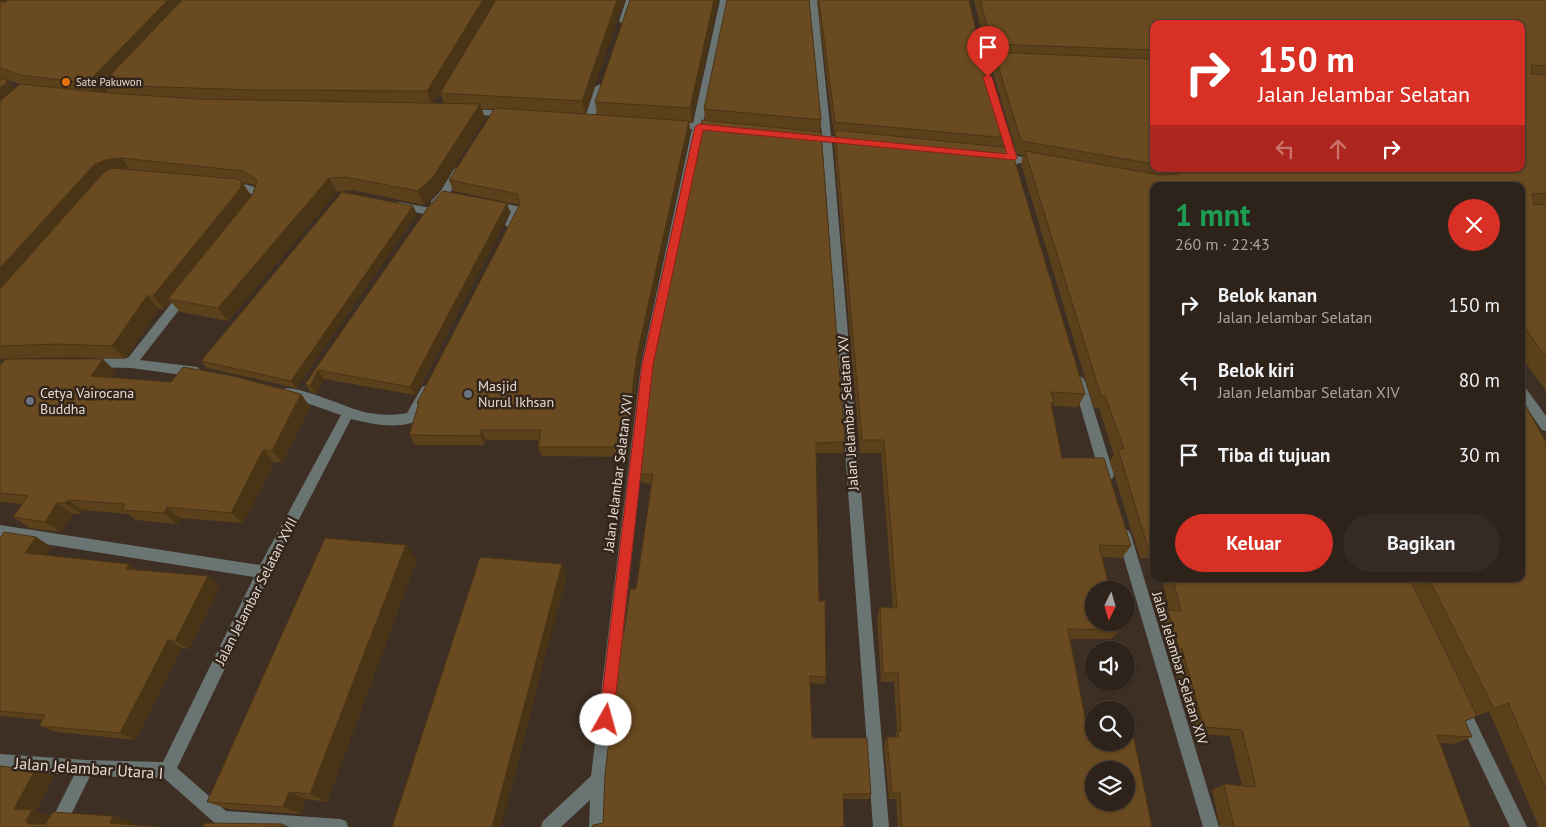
<!DOCTYPE html>
<html lang="id">
<head>
<meta charset="utf-8">
<style>
	body { margin:0; font-family:"PT Sans",sans-serif; background:#362b24; color:#f1f3f6; height:100vh; display:flex; flex-direction:column; font-size:19px; white-space:nowrap }
	* { box-sizing:border-box; margin:0 }
	p { font-size:16px; color:#a7a4a3 }
	.icon { flex:none; width:28px; height:28px; fill:none; stroke:currentColor; stroke-width:2; stroke-linecap:round; stroke-linejoin:round }
	.map { position:relative; flex:1; overflow:hidden }
	.panel { position:absolute; left:1150px; top:182px; width:375px; height:400px; display:flex; flex-direction:column; background:#2e231b; border-radius:10px; box-shadow:0 1px 4px #0004,0 0 0 1px #49403a }
	.panel>* { flex:none }
	.hud { position:absolute; left:1150px; top:20px; width:375px; height:152px; border-radius:10px; box-shadow:0 1px 4px #0004,0 0 0 1px #49403a; background:#d93025; color:#fff; overflow:hidden }
	.needle { width:32px; rotate:185deg }
	.tools { position:absolute; left:1085px; top:581px; display:grid; gap:10px }
	.tools a { display:grid; place-items:center; width:50px; height:50px; border-radius:50%; background:#2e231b; box-shadow:0 1px 4px #0004,0 0 0 1px #49403a; font-size:25px }
	.pin { position:absolute; display:grid; place-items:center; width:42px; height:42px; color:#fff; margin:-51px -21px; border-radius:50% 50% 50% 0; rotate:-45deg; box-shadow:0 0 5px #0007 }
	.pin .icon { rotate:45deg }
	.me { position:absolute; width:55px; margin:-28px; rotate:7deg; stroke-linejoin:round; filter:drop-shadow(0 0 4px #0008) }
	.turn { display:flex; align-items:center; gap:18px; height:105px; padding:0 25px; font-size:22px }
	.turn .icon { width:65px; height:65px; stroke-width:2.5 }
	.turn b { display:block; font-size:35px; line-height:42px }
	.lanes { display:flex; align-items:center; height:48px; padding:0 25px; background:#0003; justify-content:center; gap:25px; direction:ltr }
	.lanes .off { opacity:.35 }
	.round { display:grid; place-items:center; flex:none; width:52px; height:52px; border-radius:26px; background:#362b24 }
	.overview { display:flex; align-items:center; justify-content:space-between; height:85px; padding:0 25px }
	h1 { font-size:30px; font-weight:600; line-height:38px; color:#1e9e55 }
	.cta { display:flex; gap:10px; margin-top:auto; padding:10px 25px }
	.cta a { flex:1; height:58px; border-radius:30px; background:#d93025; color:#fff; font-size:20px; font-weight:600; line-height:58px; text-align:center }
	.cta a+a { background:#362b24; color:#f1f3f6 }
	ul { padding:0; list-style:none }
	li { display:flex; align-items:center; gap:15px; height:75px; padding:0 25px }
	li div { flex:1 }
	li b { display:block; font-size:19px }
	li em { font-style:normal }
	.map>svg:first-child { display:block }
</style>
</head>
<body>
<div class="map">
<svg width="1546" height="827" viewBox="0 0 1546 827">
	<rect width="100%" height="100%" fill="#3e2f24"/>
	<g fill="none" stroke-linecap="round" stroke-linejoin="round">
		<path fill="#6a7472" fill-rule="evenodd" d="M626,0H634L627,21L623,24L619,21Z
			M720,0H728L703,124L717,125L722,128L717,131L701,130L653,365L607,780L605,827H589L590,800L561,827H541L543,821L591,776L641,365L692,129L672,128L667,125L672,122L693,123Z
			M809,0H817L831,136L851,138L856,141L851,144L832,142L889,827H873L822,141L804,139L799,136L804,133L822,135Z
			M983,58L1008,59L1012,62L1008,65L980,63V59Z
			M600,84L605,87L594,121L589,124L586,123L584,121L595,87Z
			M468,109L508,111L513,114L508,117L465,114L463,112Z
			M1002,122L1007,125L1017,156L1041,161V165L1019,163L1014,166L1011,165L1008,161L995,158V154H1006L997,125Z
			M458,168L463,171L448,196L439,205H431V201L440,192L454,169Z
			M230,183C243,184 255,184 264,194L260,206H252L251,204L253,195L246,191L226,188V184Z
			M492,201L521,207L522,209L514,228L510,229L505,225L511,211L488,206V202Z
			M399,202L431,208L432,211L427,215L395,207V203Z
			M185,290L189,291L191,294L189,297L140,360L197,367L203,372L201,375L197,377L131,368L86,367L84,364L86,361L90,359L128,358L181,291Z
			M1079,376L1083,378L1085,381L1114,475L1112,479L1107,481L1102,479L1100,475L1073,381L1075,378Z
			M426,385L430,387L432,390L415,422C394,429 372,424 351,419L269,577L177,768L226,811L340,819L346,821L348,827H222L217,825L164,778L90,776L65,827H48L74,775L0,770V754L86,760L163,762L254,577L0,537V525L260,565L341,415L283,395L281,392L283,389C295,384 347,408 364,412C379,415 393,416 407,413L422,387Z
			M1521,385L1525,387L1546,416V431L1542,430L1521,400Z
			M1124,529L1129,531L1131,535L1219,827H1203L1117,535L1119,531Z
			M1460,697L1465,700L1527,827H1510L1452,705L1455,700Z"/>
	</g>
	<path fill="#5b401c" fill-rule="evenodd" d="M0,0H495L433,103H444L440,93L624,0L585,114L597,115L595,102L718,0L692,122H689L690,132L639,365L628,457L542,456L538,447L539,440H486L485,445H415L409,435L418,406L417,403L520,205L453,191L449,180L494,109H482L485,118L439,191L424,205L352,190L337,192L228,321L180,312L171,302L164,309H159L125,359L73,357L0,359ZM1,78L20,84L15,89ZM105,89L108,93H101ZM243,183L252,184L255,186L253,194L251,196Z
		M817,0H969L980,48L1007,138L1005,147L1085,394L1078,407L1052,406V407L1062,458L1131,546L1122,558L1102,557L1120,630L1111,639H1070L1087,728L1152,827H898L896,799H889L884,745L887,737H895L897,731L894,682H881L877,617L880,607H893L881,453H860L834,145L835,135H834Z
		M974,0H1546V391L1521,356V186H1154V559L1140,558L1110,461L1114,455L1099,408H1094L1021,164L1023,155L1017,154L991,66L993,57H988ZM1154,24L1521,169H1154Z
		M704,109L821,120L820,132L845,442L843,453H816L819,601L826,677L825,684L810,683L812,738L871,794L869,799H843L603,823L624,632L636,589L651,484L642,483L639,474L705,120Z
		M507,203L510,213L415,395L324,379L316,394L311,392L305,384L429,206Z
		M413,206L417,214L296,388L207,368L201,361Z
		M0,365L116,372L112,378L301,394L310,407L282,462H274L243,523L180,518L177,524L136,520L128,514L83,510L81,514H73L61,532L30,528L13,517L22,504L0,502Z
		M1546,442V827H1539L1489,711L1465,721L1472,737L1454,744L1440,743L1471,827H1220L1212,790L1224,784L1242,786L1230,736L1193,734L1172,657H1170L1158,619L1168,610H1169L1162,579H1521Z
		M36,537L51,547L46,555L138,570L208,576L220,585L189,649L182,648L136,740L57,732L39,726L42,720L0,716V538Z
		M417,559L327,802L306,799L301,814L228,809L207,802Z"/>
	<path fill="#4a3416" d="M0,0H21L0,5Z
		M168,0H188L101,85L105,89L97,97L87,83Z
		M483,0H495L432,105L427,91Z
		M617,0H624L585,115L582,101Z
		M714,0H718L692,122L690,108Z
		M8,81L19,95L0,112V88Z
		M480,104L485,118L439,191L424,205L418,191Z
		M689,121L690,132L639,365L628,457L625,447L637,355Z
		M121,158L131,171L0,297V268L94,165L105,160Z
		M329,178L337,192L228,321L218,308Z
		M242,182L251,196L168,299L171,302L164,309L153,296Z
		M507,203L510,213L415,395L410,387Z
		M413,206L417,214L296,388L291,381Z
		M147,296L159,309L125,359L112,346Z
		M103,359L116,372L105,389L91,376Z
		M318,370L324,379L316,394L310,386Z
		M301,394L310,407L282,462L272,451Z
		M481,430L486,440L485,445L480,436Z
		M263,450L274,462L243,523L231,513Z
		M68,500L83,510L81,514L65,503Z
		M57,503L73,514L61,532L45,522Z
		M167,507L180,518L177,524L164,513Z
		M36,537L51,547L42,562L25,553Z
		M406,545L417,559L327,802L310,794Z
		M129,564L143,574L126,569Z
		M562,564L567,574L501,827H492Z
		M208,576L220,585L189,649L175,641Z
		M168,640L182,648L136,740L120,733Z
		M35,770L54,776L36,811L52,816L46,826L28,824L26,821L14,809Z
		M289,792L306,799L301,814L283,807Z
		M113,816L131,821L129,827L110,823Z
		M282,824L290,827H281Z"/>
	<path fill="#6a4a20" stroke="#4a3416" fill-rule="evenodd" d="M8,0H168L87,83L20,75L0,68V2H5Z
		M182,0H483L427,91L255,90L101,85Z
		M496,0H617L582,101L440,93Z
		M630,0H714L690,108L595,102Z
		M727,0H809L821,120L704,109Z
		M819,0H969L980,48L1007,138L835,122Z
		M980,0H1546V66L1532,65L1531,74L1546,75V193L1532,194L1534,205L1546,204V357L1521,323V186H1154V548H1148L1118,449H1124L1105,396H1101L1025,151L1160,175L1180,174L1182,172L1177,169H1521V24H1154V50L992,44Z
		M994,52L1154,59V164L1021,141Z
		M0,78L8,81L0,88Z
		M20,84L109,93L198,99L480,104L433,177L418,191L345,177L329,178L218,308L168,299L253,194L257,180L244,171L121,158L105,160L94,165L0,268V101Z
		M495,108L689,121L637,355L625,447H538L541,430H481L480,436L409,435L419,403H417L520,204L518,194L449,180Z
		M702,120L821,132L845,442L816,443L819,601H825L826,677L810,676L812,738H867L871,794H843L844,827H592L593,825L603,823L605,775L621,632H624L630,589H636L653,474H639L653,354Z
		M835,130L1011,148L1085,394L1051,392L1054,403H1051L1062,458H1104L1131,546L1099,545L1110,590H1094V622H1118L1120,630L1068,629L1087,728H1094V742H1126V728H1132L1152,827H902L900,793H892L887,737H898V731H901L898,673H883L880,607L897,608L884,440H862ZM1094,770H1126V802H1094Z
		M112,168L237,179L242,182L240,189L153,296H147L112,346L59,344L0,346V289L104,172Z
		M443,191L507,203L410,387L318,370L310,386L305,384L429,206Z
		M342,192L413,206L291,381L201,361Z
		M6,359H103L91,376L171,382L183,367L233,376L301,394L272,451L263,450L231,513L167,507L164,513L122,510L125,504L68,500L65,503H57L45,522L13,517L28,496L0,493V365Z
		M1521,397L1546,442V790L1508,703L1494,709L1429,579H1521Z
		M4,532L36,537L25,553L129,564L126,569L208,576L175,641L168,640L120,733L39,726L45,715L0,711V538Z
		M325,538L406,545L310,794L289,792L283,807L207,802Z
		M480,557L562,564L492,827H392Z
		M1173,579H1410L1477,716L1465,721L1472,737L1437,735L1471,827H1234L1224,784L1256,787L1242,730L1204,727L1182,649H1179L1168,610L1181,611Z
		M0,766L35,770L14,809L32,810L26,821L28,824H45L53,812L113,816L110,823L161,827H0Z
		M204,823L282,824L281,827H203Z"/>
	<path fill="#d93025" stroke="#8d1f18" d="M988,74L992,77L1017,158L1015,160L703,130L653,365L613,720L611,725L606,728L601,725L599,720L642,365L695,127L699,124L1007,154L983,77Z"/>
	<circle fill="#e8710a" stroke="#33251a" stroke-width="2" cx="66" cy="82" r="5"/>
	<g fill="#6b7280" stroke="#33251a" stroke-width="2">
		<circle cx="468" cy="394" r="5"/>
		<circle cx="30" cy="401" r="5"/>
	</g>
	<g text-anchor="middle" stroke-width="5" stroke-linejoin="round" paint-order="stroke">
		<g font-size="11" fill="#e4dbd4" stroke="#33251a" text-anchor="start">
			<text x="76" y="86">Sate Pakuwon</text>
		</g>
		<g font-size="14" fill="#e4dbd4" stroke="#33251a" text-anchor="start">
			<text x="478" y="391">Masjid<tspan x="478" dy="16">Nurul Ikhsan</tspan></text>
			<text x="40" y="398">Cetya Vairocana<tspan x="40" dy="16">Buddha</tspan></text>
		</g>
		<g font-size="14" fill="#e4dbd4" stroke="#33251a">
			<text transform="translate(848 413) rotate(-94)" y="5">Jalan Jelambar Selatan XV</text>
			<text transform="translate(618 473) rotate(-83)" y="5">Jalan Jelambar Selatan XVI</text>
			<text transform="translate(256 591) rotate(-63)" y="5">Jalan Jelambar Selatan XVII</text>
			<text transform="translate(1180 668) rotate(73)" y="5">Jalan Jelambar Selatan XIV</text>
		</g>
		<g font-size="16" fill="#e4dbd4" stroke="#33251a">
			<text transform="translate(89 768) rotate(4)" y="6">Jalan Jelambar Utara I</text>
		</g>
	</g>
</svg>
<div class="tools">
<a><svg class="needle" viewBox="-14 -14 28 28"><path d="M0-13l5 13h-10z" fill="#e53935"/><path d="M0 13l5-13h-10z" fill="#a7a4a3"/></svg></a>
<a><svg class="icon" aria-label="sound" viewBox="0 0 24 24"><path d="M4 9h4l5-4v14l-5-4H4zM17 9q2 3 0 6"/></svg></a>
<a><svg class="icon" aria-label="search" viewBox="0 0 24 24"><circle cx="10" cy="10" r="6"/><path d="M15 15l6 6"/></svg></a>
<a><svg class="icon" aria-label="layers" viewBox="0 0 24 24"><path d="M12 4l9 5-9 5-9-5zM3 14l9 5 9-5"/></svg></a>
</div>
<div class="pin" style="left:988px;top:77px;background:#d93025"><svg class="icon" aria-label="arrive" viewBox="0 0 24 24"><path d="M6 21V4h12l-3 4 3 4H6"/></svg></div>
<svg class="me" style="left:606px;top:720px" viewBox="-20 -20 40 40"><circle r="19" fill="#fff"/><path d="M0-13L10 11 0 6-10 11z" fill="#d93025"/></svg>
<div class="hud">
<div class="turn"><svg class="icon" aria-label="right" viewBox="0 0 24 24"><path d="M7 20v-9h11M14 6l5 5-5 5"/></svg><div><b>150 m</b>Jalan Jelambar Selatan</div></div>
<div class="lanes"><svg class="icon off" aria-label="left" viewBox="0 0 24 24"><path d="M17 20v-9H6M10 6l-5 5 5 5"/></svg><svg class="icon off" aria-label="ahead" viewBox="0 0 24 24"><path d="M12 20V5M6 11l6-6 6 6"/></svg><svg class="icon" aria-label="right" viewBox="0 0 24 24"><path d="M7 20v-9h11M14 6l5 5-5 5"/></svg></div>
</div>
<section class="panel">
<div class="overview"><div><h1>1 mnt</h1><p>260 m · 22:43</p></div><a class="round" style="background:#d93025;color:#fff"><svg class="icon" aria-label="close" viewBox="0 0 24 24"><path d="M6 6l12 12M18 6L6 18"/></svg></a></div>
<ul>
<li><svg class="icon" aria-label="right" viewBox="0 0 24 24"><path d="M7 20v-9h11M14 6l5 5-5 5"/></svg><div><b>Belok kanan</b><p>Jalan Jelambar Selatan</p></div><em>150 m</em></li>
<li><svg class="icon" aria-label="left" viewBox="0 0 24 24"><path d="M17 20v-9H6M10 6l-5 5 5 5"/></svg><div><b>Belok kiri</b><p>Jalan Jelambar Selatan XIV</p></div><em>80 m</em></li>
<li><svg class="icon" aria-label="arrive" viewBox="0 0 24 24"><path d="M6 21V4h12l-3 4 3 4H6"/></svg><div><b>Tiba di tujuan</b></div><em>30 m</em></li>
</ul>
<div class="cta"><a>Keluar</a><a>Bagikan</a></div>
</section>
</div>
</body>
</html>
